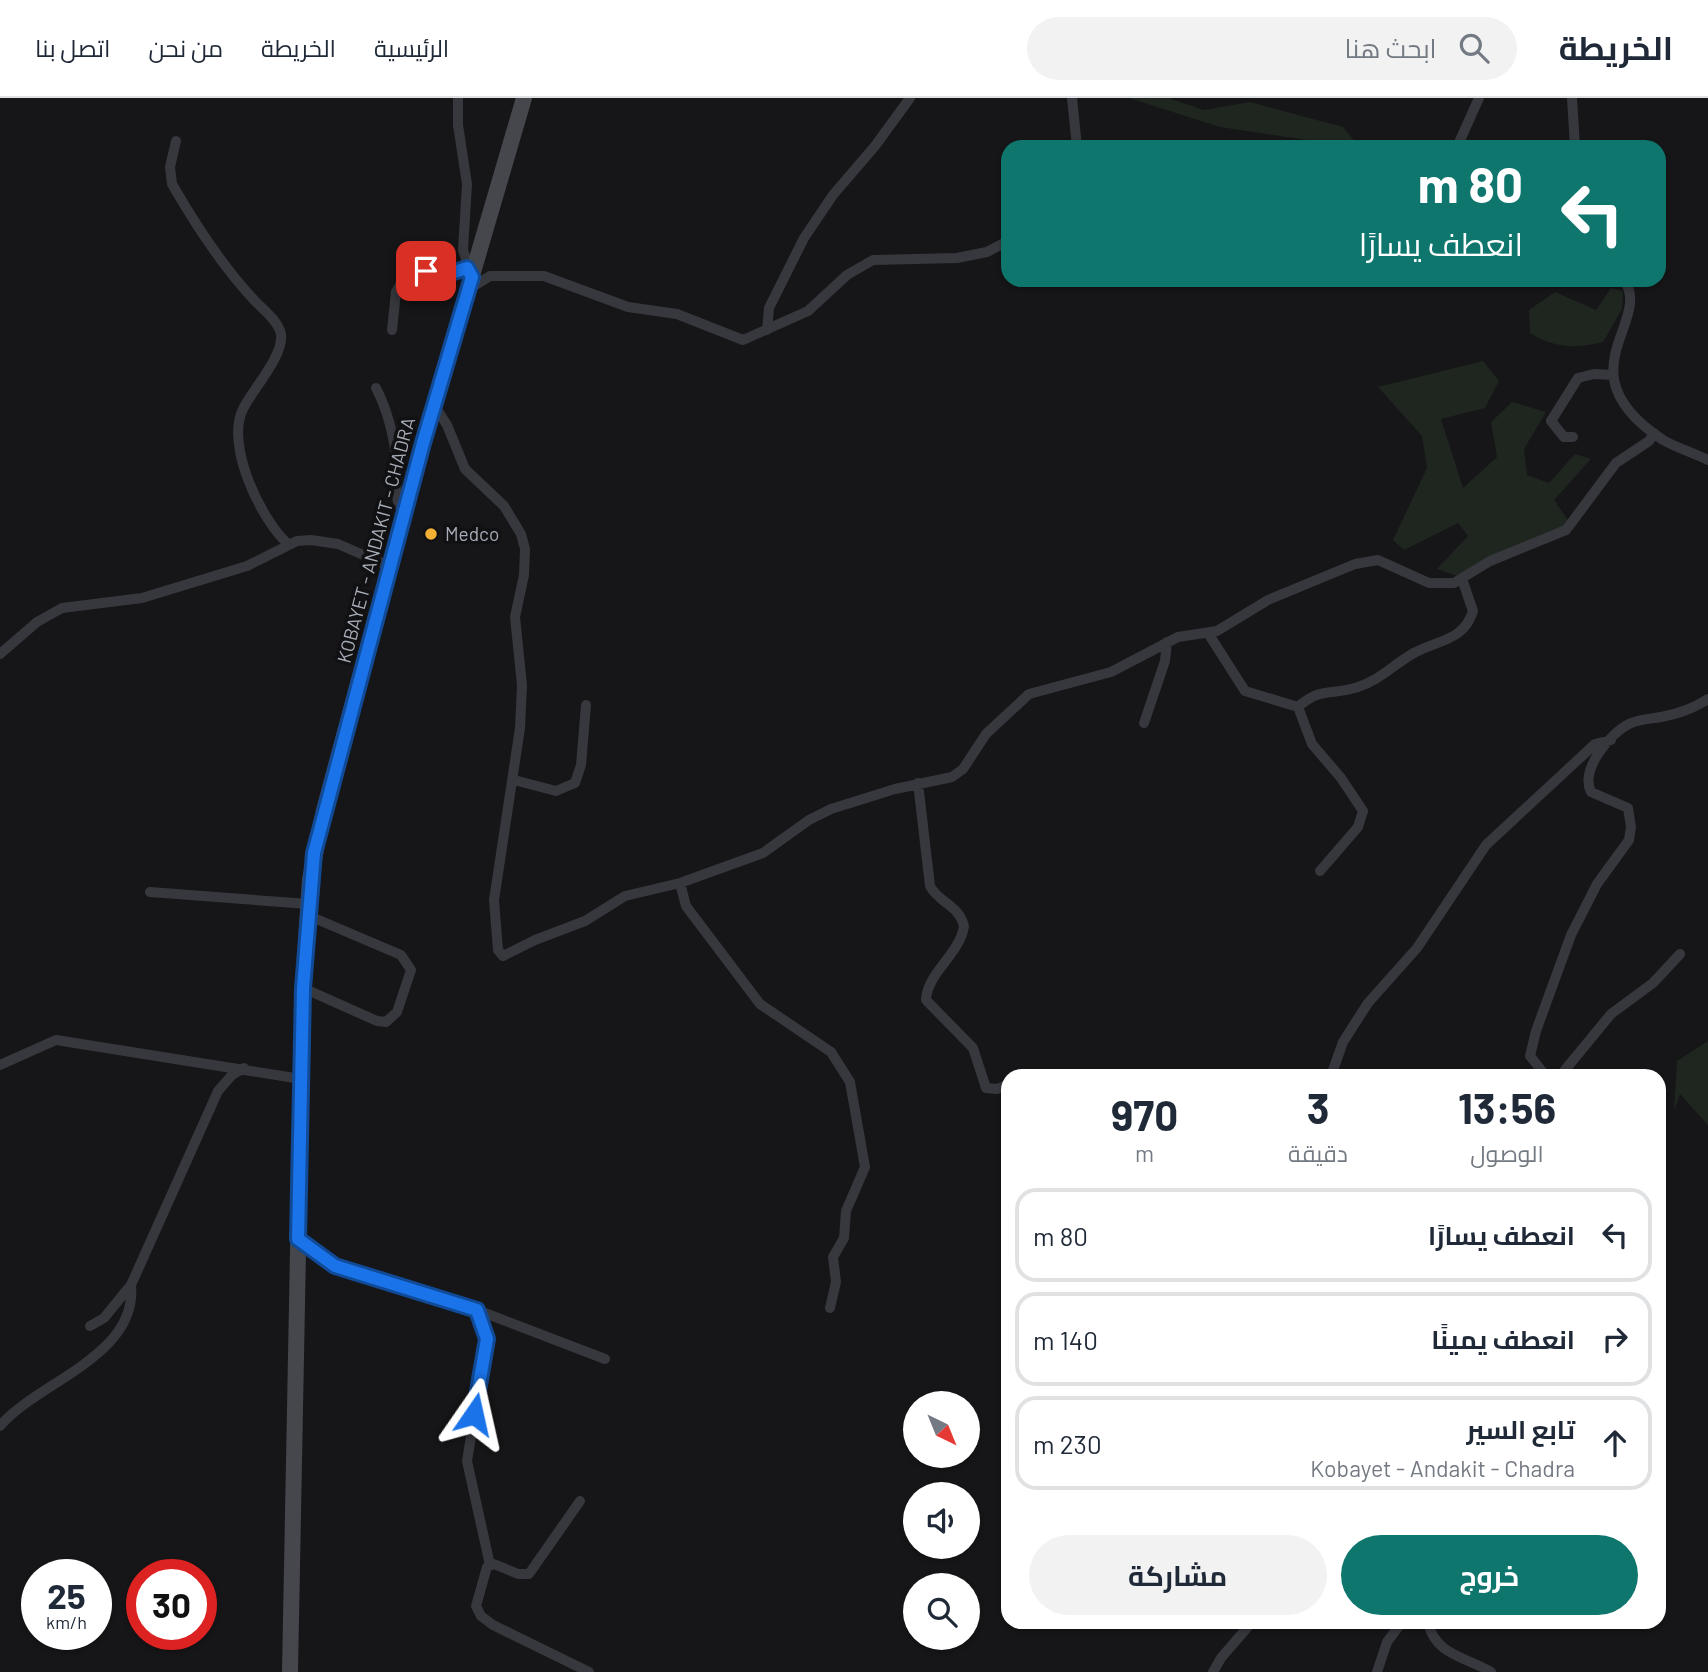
<!DOCTYPE html>
<html lang="ar">
<head>
<meta charset="utf-8">
<style>
	body { margin:0; font-family:Barlow,Cairo,sans-serif; background:#f2f2f3; color:#1f2937; direction:rtl; height:100vh; display:flex; flex-direction:column; font-size:26px; white-space:nowrap }
	* { box-sizing:border-box; margin:0 }
	p { font-size:23px; color:#747a83 }
	.icon { flex:none; width:38px; height:38px; fill:none; stroke:currentColor; stroke-width:2; stroke-linecap:round; stroke-linejoin:round }
	.map { position:relative; flex:1; overflow:hidden; direction:ltr }
	.details { position:absolute; left:1001px; top:971px; width:665px; height:560px; display:flex; flex-direction:column; background:#fff; border-radius:21px; box-shadow:0 2px 5px #0004; direction:rtl }
	.details>* { flex:none }
	.banner { position:absolute; left:1001px; top:42px; width:665px; height:147px; border-radius:21px; box-shadow:0 2px 5px #0004; direction:rtl; background:#0f766e; color:#fff; overflow:hidden }
	.needle { width:46px; rotate:137deg }
	.fabs { position:absolute; left:903px; top:1293px; display:grid; gap:14px }
	.fabs a { display:grid; place-items:center; width:77px; height:77px; border-radius:50%; background:#fff; box-shadow:0 2px 5px #0004; font-size:35px }
	.speed { position:absolute; left:21px; top:1461px; display:flex; gap:14px; font-size:35px; font-weight:700; text-align:center }
	.speed>* { display:grid; place-content:center; width:91px; height:91px; border-radius:50%; background:#fff; box-shadow:0 2px 5px #0004; line-height:1 }
	.speed small { font-size:18px; font-weight:400 }
	.speed .limit { border:10px solid #d22; background:#fff; color:#111 }
	.pin { position:absolute; display:grid; place-items:center; width:60px; height:60px; color:#fff; margin:-30px; border-radius:14px; box-shadow:0 4px 10px #0006 }
	.me { position:absolute; width:77px; margin:-38px; rotate:11deg; stroke-linejoin:round; filter:drop-shadow(0 0 5px #0008) }
	.turn { display:flex; align-items:center; gap:24px; height:147px; padding:0 28px; font-size:32px }
	.turn .icon { width:91px; height:91px; stroke-width:2.5 }
	.turn b { display:block; font-size:49px; line-height:60px }
	.eta { display:flex; justify-content:space-evenly; align-items:center; height:119px; text-align:center }
	.eta b { font-size:42px; font-weight:700; line-height:49px }
	.button { display:flex; gap:14px; margin-top:auto; padding:14px 28px }
	.button a { flex:1; height:80px; border-radius:42px; background:#0f766e; color:#fff; font-size:28px; font-weight:700; line-height:80px; text-align:center }
	.button a+a { background:#f2f2f3; color:#1f2937 }
	ul { padding:0; list-style:none }
	li { display:flex; align-items:center; gap:21px; height:94px; margin:0 14px 10px; padding:0 14px; border:4px solid #e0e1e3; border-radius:21px }
	li div { flex:1 }
	li b { display:block; font-size:26px }
	li em { font-style:normal }
	header { display:flex; align-items:center; gap:42px; box-sizing:border-box; height:98px; padding:0 35px; background:#fff; border-bottom:2px solid #e0e1e3 }
	header strong { font-size:33px }
	nav { display:flex; gap:38px; margin-inline-start:auto; font-size:24px }
	.search { width:490px; height:63px; background:#f2f2f3; display:flex; align-items:center; gap:18px; box-sizing:border-box; padding:0 24px; border-radius:38px; color:#747a83; font-size:26px }
	.map>svg:first-child { display:block }
</style>
</head>
<body>
<header>
<strong>الخريطة</strong>
<div class="search"><svg class="icon" aria-label="search" viewBox="0 0 24 24"><circle cx="10" cy="10" r="6"/><path d="M15 15l6 6"/></svg>ابحث هنا</div>
<nav><a>الرئيسية</a><a>الخريطة</a><a>من نحن</a><a>اتصل بنا</a></nav>
</header>
<div class="map">
<svg width="1708" height="1574" viewBox="0 0 1708 1574">
	<rect width="100%" height="100%" fill="#161618"/>
	<path fill="#1e261f" d="M1129,0H1168L1204,12L1250,4L1343,29L1353,41V49L1220,29Z
		M1611,190L1623,193L1622,211L1603,244C1576,251 1554,250 1530,235L1529,212L1555,194L1596,212Z
		M1483,263L1499,283L1485,310L1441,321L1463,390L1497,359L1491,324L1512,304L1546,314L1524,351L1527,377L1549,385L1575,356L1591,361L1554,402L1570,425L1457,478L1437,471L1468,438L1458,425L1404,452L1393,442L1427,370L1422,338L1378,289Z
		M1708,943V1027L1680,996L1674,1013L1677,963Z"/>
	<g fill="none" stroke-linecap="round" stroke-linejoin="round">
		<path stroke="#37383d" stroke-width="10" d="M458,0V27L467,86L463,152L472,179
			M1072,0L1077,49
			M1572,0L1575,49
			M176,43L170,69L172,86C195,126 223,169 255,203C264,212 278,223 281,236C284,258 252,292 243,311C225,347 261,422 288,446
			M1457,49L1479,0
			M1624,182C1654,224 1560,274 1663,342C1677,350 1694,355 1708,362
			M469,191L490,178H544L628,209L677,216L743,242L808,213L847,177L873,162L957,160L987,154L1008,143
			M392,232L396,194L406,176C425,167 447,180 467,170
			M767,232L769,210L804,140L833,97L875,48L910,0
			M376,290C387,311 394,340 397,364C399,382 391,402 405,416
			M434,307L447,327L465,371L504,408L521,436L525,451L524,477L515,519L522,587L520,630L494,802L498,852L503,858L535,842L585,823L625,798L680,785L763,755L809,722L831,711L895,691L952,679L963,671L986,636L1029,596L1111,574L1178,539L1217,533L1268,502L1355,466L1378,462L1429,485H1454L1490,463L1566,432L1616,365L1649,343L1654,335
			M1573,339H1564L1551,323L1578,280L1594,276L1613,277
			M1208,535L1245,593L1298,609L1312,646L1341,680L1363,713L1358,729L1320,773
			M0,556L37,524L62,510L142,500L247,468L297,443L311,442L338,446L391,469
			M1298,609C1322,588 1331,598 1358,589C1380,582 1394,566 1414,555C1437,542 1464,543 1473,513L1462,481
			M1144,625L1165,563L1167,544
			M514,682L556,693L575,685L581,667L586,607
			M918,685L930,788C939,805 959,807 964,828C960,856 927,875 926,902L973,950L986,990L997,991L1008,987
			M680,785L686,808L760,906L831,954L850,984L865,1069L846,1113L844,1140L833,1159L836,1184L830,1210
			M150,794L308,806
			M303,890L377,923L386,924L397,914L411,872L401,857L307,817
			M0,967L56,942L301,981
			M1331,978L1343,944L1368,905L1417,850L1486,747L1595,646L1611,642
			M1546,978L1530,958L1536,933L1571,837L1597,786L1629,742L1631,729L1628,710L1591,694C1580,672 1609,636 1629,626C1639,621 1650,621 1661,619C1678,616 1694,610 1708,601
			M1560,978L1611,916L1653,885L1680,856
			M298,1141L335,1168L477,1212L485,1227L487,1241L467,1363L490,1467
			M477,1212L605,1261
			M90,1228L104,1220L131,1187
			M0,1328C37,1284 138,1258 131,1187L218,993L232,977L244,970
			M580,1403L529,1476H518L494,1466L487,1469L476,1508L481,1518L493,1527L589,1574
			M1428,1524C1435,1558 1467,1559 1491,1574
			M1213,1574L1221,1560L1252,1524
			M1377,1574L1387,1544L1402,1524"/>
		<path stroke="#45474d" stroke-width="16" d="M290,1574L303,890L310,781L324,712L423,345L524,0"/>
	</g>
	<g fill="none" stroke-linecap="round" stroke-linejoin="round">
		<g stroke="#114b97" stroke-width="18">
			<path id="route" d="M426,173L454,174L467,170L472,179L423,345L314,755L303,890L298,1141L335,1168L477,1212L487,1241L474,1316"/>
		</g>
		<use href="#route" stroke="#1a73e8" stroke-width="12"/>
	</g>
	<circle fill="#f2b134" stroke="#111113" stroke-width="2.5" cx="431" cy="436" r="7"/>
	<g text-anchor="middle" stroke-width="7" stroke-linejoin="round" paint-order="stroke">
		<g font-size="19" fill="#a8adb8" stroke="#111113" text-anchor="start">
			<text x="445" y="443">Medco</text>
		</g>
		<g font-size="19" fill="#a8adb8" stroke="#111113">
			<text transform="translate(376 442) rotate(-75)" y="7">KOBAYET - ANDAKIT - CHADRA</text>
		</g>
	</g>
</svg>
<div class="fabs">
<a><svg class="needle" viewBox="-14 -14 28 28"><path d="M0-13l5 13h-10z" fill="#e53935"/><path d="M0 13l5-13h-10z" fill="#747a83"/></svg></a>
<a><svg class="icon" aria-label="sound" viewBox="0 0 24 24"><path d="M4 9h4l5-4v14l-5-4H4zM17 9q2 3 0 6"/></svg></a>
<a><svg class="icon" aria-label="search" viewBox="0 0 24 24"><circle cx="10" cy="10" r="6"/><path d="M15 15l6 6"/></svg></a>
</div>
<div class="speed"><div>25<small>km/h</small></div><div class="limit">30</div></div>
<div class="pin" style="left:426px;top:173px;background:#d93025"><svg class="icon" aria-label="arrive" viewBox="0 0 24 24"><path d="M6 21V4h12l-3 4 3 4H6"/></svg></div>
<svg class="me" style="left:474px;top:1316px" viewBox="-20 -20 40 40"><path d="M0-17L14 15 0 8-14 15z" fill="#1a73e8" stroke="#fff" stroke-width="4"/></svg>
<div class="banner">
<div class="turn"><svg class="icon" aria-label="left" viewBox="0 0 24 24"><path d="M17 20v-9H6M10 6l-5 5 5 5"/></svg><div><b>80 m</b>انعطف يسارًا</div></div>
</div>
<section class="details">
<div class="eta">
<div><b>13:56</b><p>الوصول</p></div>
<div><b>3</b><p>دقيقة</p></div>
<div><b>970</b><p>m</p></div>
</div>
<ul>
<li><svg class="icon" aria-label="left" viewBox="0 0 24 24"><path d="M17 20v-9H6M10 6l-5 5 5 5"/></svg><div><b>انعطف يسارًا</b></div><em>80 m</em></li>
<li><svg class="icon" aria-label="right" viewBox="0 0 24 24"><path d="M7 20v-9h11M14 6l5 5-5 5"/></svg><div><b>انعطف يمينًا</b></div><em>140 m</em></li>
<li><svg class="icon" aria-label="ahead" viewBox="0 0 24 24"><path d="M12 20V5M6 11l6-6 6 6"/></svg><div><b>تابع السير</b><p>Kobayet - Andakit - Chadra</p></div><em>230 m</em></li>
</ul>
<div class="button"><a>خروج</a><a>مشاركة</a></div>
</section>
</div>
</body>
</html>
